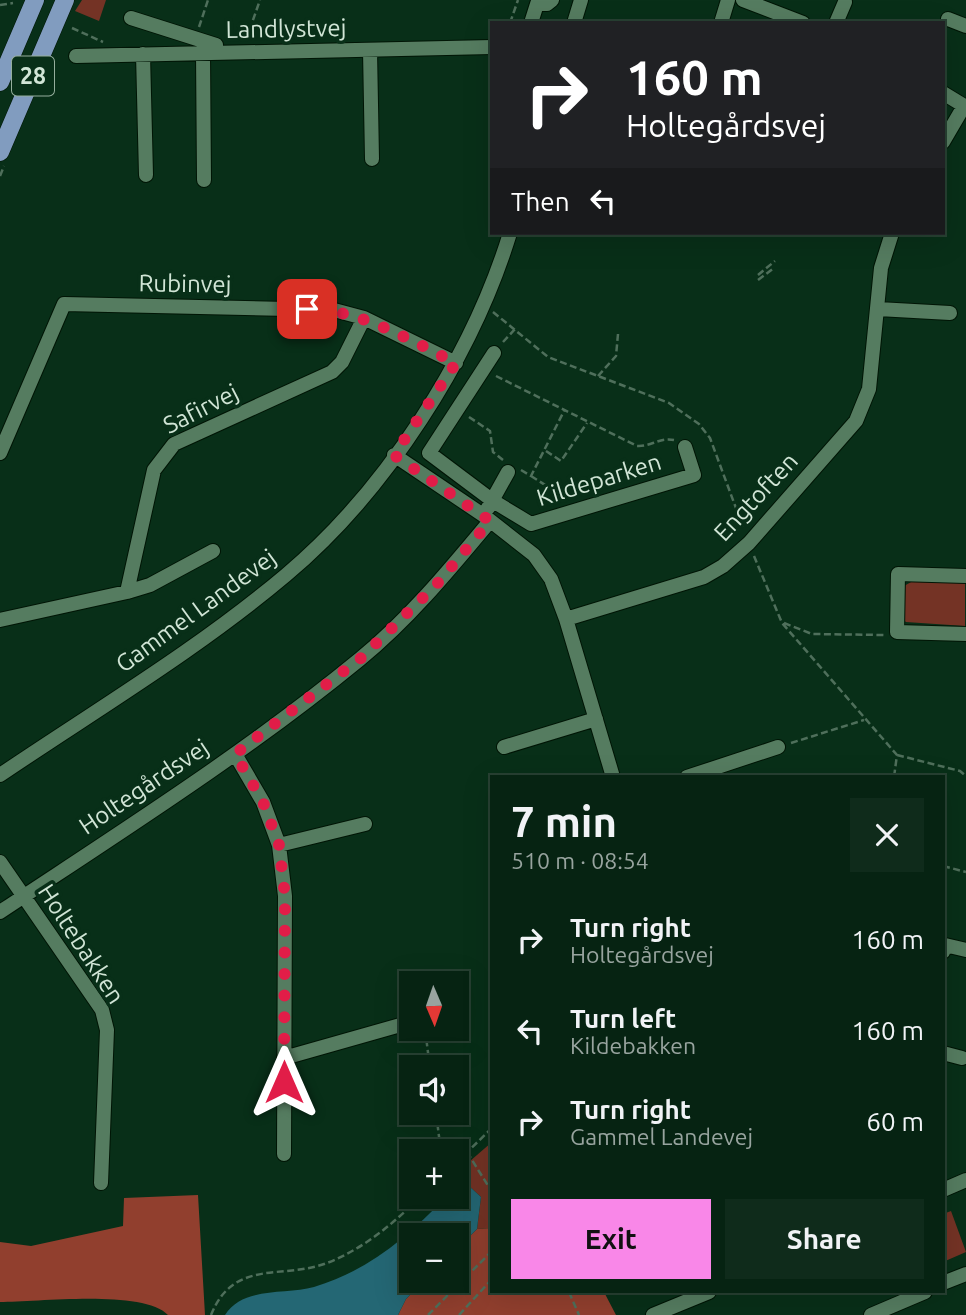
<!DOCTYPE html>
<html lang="en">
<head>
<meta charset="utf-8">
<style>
	body { margin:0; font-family:Ubuntu,sans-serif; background:#0f2b1b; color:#f1f3f6; height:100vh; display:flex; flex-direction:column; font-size:26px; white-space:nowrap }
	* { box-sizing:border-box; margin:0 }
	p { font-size:23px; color:#98a49f }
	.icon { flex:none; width:38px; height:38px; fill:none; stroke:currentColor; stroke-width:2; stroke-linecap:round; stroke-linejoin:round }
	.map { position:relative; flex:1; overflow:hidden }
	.panel { position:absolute; left:490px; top:775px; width:455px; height:518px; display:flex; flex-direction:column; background:#062312; border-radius:0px; box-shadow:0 7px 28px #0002,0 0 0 2px #274032 }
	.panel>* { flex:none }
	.guide { position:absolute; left:490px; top:21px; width:455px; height:214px; border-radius:0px; box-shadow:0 7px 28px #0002,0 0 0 2px #274032; background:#202124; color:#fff; overflow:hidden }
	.needle { width:46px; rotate:178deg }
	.controls { position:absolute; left:399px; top:971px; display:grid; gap:14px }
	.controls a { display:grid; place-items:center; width:70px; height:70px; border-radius:0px; background:#062312; box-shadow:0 7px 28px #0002,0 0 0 2px #274032; font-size:35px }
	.pin { position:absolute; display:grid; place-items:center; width:60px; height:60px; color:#fff; margin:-30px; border-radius:14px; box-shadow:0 4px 10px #0006 }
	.me { position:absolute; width:77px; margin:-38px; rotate:0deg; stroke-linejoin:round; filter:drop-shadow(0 0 5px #0008) }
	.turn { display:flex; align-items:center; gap:24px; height:147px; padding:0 21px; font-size:32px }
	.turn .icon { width:91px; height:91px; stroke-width:2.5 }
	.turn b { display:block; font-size:49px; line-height:60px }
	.then { display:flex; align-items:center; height:66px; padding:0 21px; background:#0003; gap:14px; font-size:26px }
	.round { display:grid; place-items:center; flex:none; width:74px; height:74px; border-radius:0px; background:#0f2b1b }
	.head { display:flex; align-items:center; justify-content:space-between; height:119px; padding:0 21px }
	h1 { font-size:42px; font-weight:600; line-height:52px }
	.button { display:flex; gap:14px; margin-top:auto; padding:14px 21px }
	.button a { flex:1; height:80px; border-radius:0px; background:#f987e8; color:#111; font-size:28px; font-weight:600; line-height:80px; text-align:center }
	.button a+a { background:#0f2b1b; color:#f1f3f6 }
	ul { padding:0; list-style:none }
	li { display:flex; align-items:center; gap:21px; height:91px; padding:0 21px }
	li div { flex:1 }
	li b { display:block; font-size:26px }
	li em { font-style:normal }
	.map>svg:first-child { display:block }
</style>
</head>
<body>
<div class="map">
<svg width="966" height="1315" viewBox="0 0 966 1315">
	<rect width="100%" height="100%" fill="#082f18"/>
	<path fill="#743325" d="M82,0H106L99,21L75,11Z
		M913,581L965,582V626L906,622L902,619L904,586Z
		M492,1142V1228L477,1229L481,1197L468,1185L462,1168Z
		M951,1211L966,1252L943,1262V1214Z"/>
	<path fill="#913f2e" d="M198,1195L205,1315H168C144,1289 37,1302 0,1302V1242L31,1246L123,1226L124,1198Z
		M492,1228V1292H604L616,1315H398L406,1299L424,1281H457V1249L477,1229Z"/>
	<path fill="#246774" d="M468,1185L481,1197L477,1229L457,1249V1236H411V1281H424L406,1299L398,1315H225C243,1286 286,1295 314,1287C370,1270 407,1237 446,1197H457V1186Z"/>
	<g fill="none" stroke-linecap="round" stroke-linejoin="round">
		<g stroke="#001505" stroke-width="16">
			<path id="minor" d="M743,0L803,23
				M131,18L216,45
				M948,19L966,26
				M531,23L537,4H547L552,0
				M574,23L581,0
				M721,23L728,0
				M836,23L845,2
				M370,50L372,159
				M203,53L204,180
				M143,54L146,175
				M76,56L492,47
				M943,93L966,107
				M943,142L964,106
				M878,309L950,313
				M494,353L429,453L493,501L531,524L694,475L685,447
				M0,453L64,304L334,310L364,318L456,363
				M394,455L483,515L534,555L551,579L566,619L613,777
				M488,508L508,472
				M966,576L898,574L897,632L966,634
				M127,592L154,470L174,444L332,372L342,362L364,318
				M566,619L704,577L723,566L749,543L856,421L869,389L881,268L892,233
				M0,620L127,592L150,585L213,551
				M504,747L596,719
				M235,754L263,802L279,845L285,896L284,1154
				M0,775C96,710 197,650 286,575C386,491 472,357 510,233
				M687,777L778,747
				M279,845L365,824
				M0,862L102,1010L107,1030L101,1183
				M0,912C122,831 247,752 360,659C409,619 450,569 490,521
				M943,952L945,945L966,950
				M943,1053L962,1058
				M284,1058L411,1022
				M943,1190L966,1180
				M943,1283L966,1274
				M653,1315L709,1292
				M871,1315L925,1292"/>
		</g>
		<g stroke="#001505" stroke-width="19">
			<path id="major" d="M0,82L35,0
				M0,152L65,0"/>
		</g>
		<path stroke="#4f6f5b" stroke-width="2.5" stroke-dasharray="7 3.5" stroke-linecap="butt" d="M0,5L13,3
			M510,23L518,0
			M199,27L208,0
			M72,28L103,42
			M246,40L260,0
			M0,176L4,166
			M758,275L775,261
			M758,280L774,268
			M493,312L548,357L669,403L699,424L710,438L743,527
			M503,342L515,329
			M496,376L637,446C651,447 659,437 674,440
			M598,376L616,356L618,334
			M469,417L490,431L493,452L503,460
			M546,451L561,461L587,423
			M521,470L531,476L564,411
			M531,476L550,488L557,502
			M754,556L782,623L897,755L894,777
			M784,623L812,634L884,635
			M791,743L864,720
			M897,755L960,771L966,776
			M943,866L966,872
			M425,1029L430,1068
			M436,1113L441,1152
			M467,1152L492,1192
			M457,1162L492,1128
			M569,1292L579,1315
			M211,1315C234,1258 282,1280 327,1263C363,1249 393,1224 420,1197
			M428,1315L492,1251
			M459,1315L492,1279"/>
		<use href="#minor" stroke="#557c60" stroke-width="14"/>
		<use href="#major" stroke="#819cbf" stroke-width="18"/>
	</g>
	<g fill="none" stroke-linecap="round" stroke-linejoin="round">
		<path stroke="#e11d48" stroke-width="12" stroke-dasharray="0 21.6" d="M284,1082L285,896L279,845L263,802L235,754L361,658L437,584L490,521L394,455L456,363C407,339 362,310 307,309"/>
	</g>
	<g text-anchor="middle" stroke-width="7" stroke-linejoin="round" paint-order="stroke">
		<rect fill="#082f18" stroke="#95ae9d" stroke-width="2" x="12" y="56.5" width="42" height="39" rx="5"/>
		<g font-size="23" font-weight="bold" fill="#d1e5d6">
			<text x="33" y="84">28</text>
		</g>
		<g font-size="24" fill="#d1e5d6" stroke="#082f18">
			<text transform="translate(286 29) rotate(-1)" y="8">Landlystvej</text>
			<text transform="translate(185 284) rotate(1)" y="8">Rubinvej</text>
			<text transform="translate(201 409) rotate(-27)" y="8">Safirvej</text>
			<text transform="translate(599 480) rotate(-17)" y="8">Kildeparken</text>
			<text transform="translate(756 497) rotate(-47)" y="8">Engtoften</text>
			<text transform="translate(196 611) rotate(-36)" y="8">Gammel Landevej</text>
			<text transform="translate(144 787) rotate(-34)" y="8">Holtegårdsvej</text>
			<text transform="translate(81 944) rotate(57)" y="8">Holtebakken</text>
		</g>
	</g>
</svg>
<div class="controls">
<a><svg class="needle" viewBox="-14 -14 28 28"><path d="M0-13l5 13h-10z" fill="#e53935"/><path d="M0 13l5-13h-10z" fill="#98a49f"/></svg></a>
<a><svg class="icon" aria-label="sound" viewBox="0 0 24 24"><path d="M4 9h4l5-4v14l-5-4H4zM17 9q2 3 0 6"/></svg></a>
<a>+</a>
<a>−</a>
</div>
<div class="pin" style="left:307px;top:309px;background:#d93025"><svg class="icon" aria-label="arrive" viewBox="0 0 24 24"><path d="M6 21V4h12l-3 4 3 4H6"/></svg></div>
<svg class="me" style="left:284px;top:1082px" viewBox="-20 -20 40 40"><path d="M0-17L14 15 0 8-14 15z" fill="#e11d48" stroke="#fff" stroke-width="4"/></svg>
<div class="guide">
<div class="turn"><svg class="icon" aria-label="right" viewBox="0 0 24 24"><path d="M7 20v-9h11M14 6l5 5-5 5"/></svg><div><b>160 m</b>Holtegårdsvej</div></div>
<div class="then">Then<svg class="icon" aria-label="left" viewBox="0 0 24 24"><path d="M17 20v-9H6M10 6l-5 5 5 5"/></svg></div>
</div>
<section class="panel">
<div class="head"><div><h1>7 min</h1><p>510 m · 08:54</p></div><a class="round"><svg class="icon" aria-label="close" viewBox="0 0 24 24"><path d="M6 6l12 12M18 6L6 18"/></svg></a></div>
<ul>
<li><svg class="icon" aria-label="right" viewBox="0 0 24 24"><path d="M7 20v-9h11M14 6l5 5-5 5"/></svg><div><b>Turn right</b><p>Holtegårdsvej</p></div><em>160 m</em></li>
<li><svg class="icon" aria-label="left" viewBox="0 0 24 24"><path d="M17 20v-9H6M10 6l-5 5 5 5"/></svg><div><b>Turn left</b><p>Kildebakken</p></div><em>160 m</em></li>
<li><svg class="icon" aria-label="right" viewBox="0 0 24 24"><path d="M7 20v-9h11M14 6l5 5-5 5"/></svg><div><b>Turn right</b><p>Gammel Landevej</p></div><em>60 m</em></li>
</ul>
<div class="button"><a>Exit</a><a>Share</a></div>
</section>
</div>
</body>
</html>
